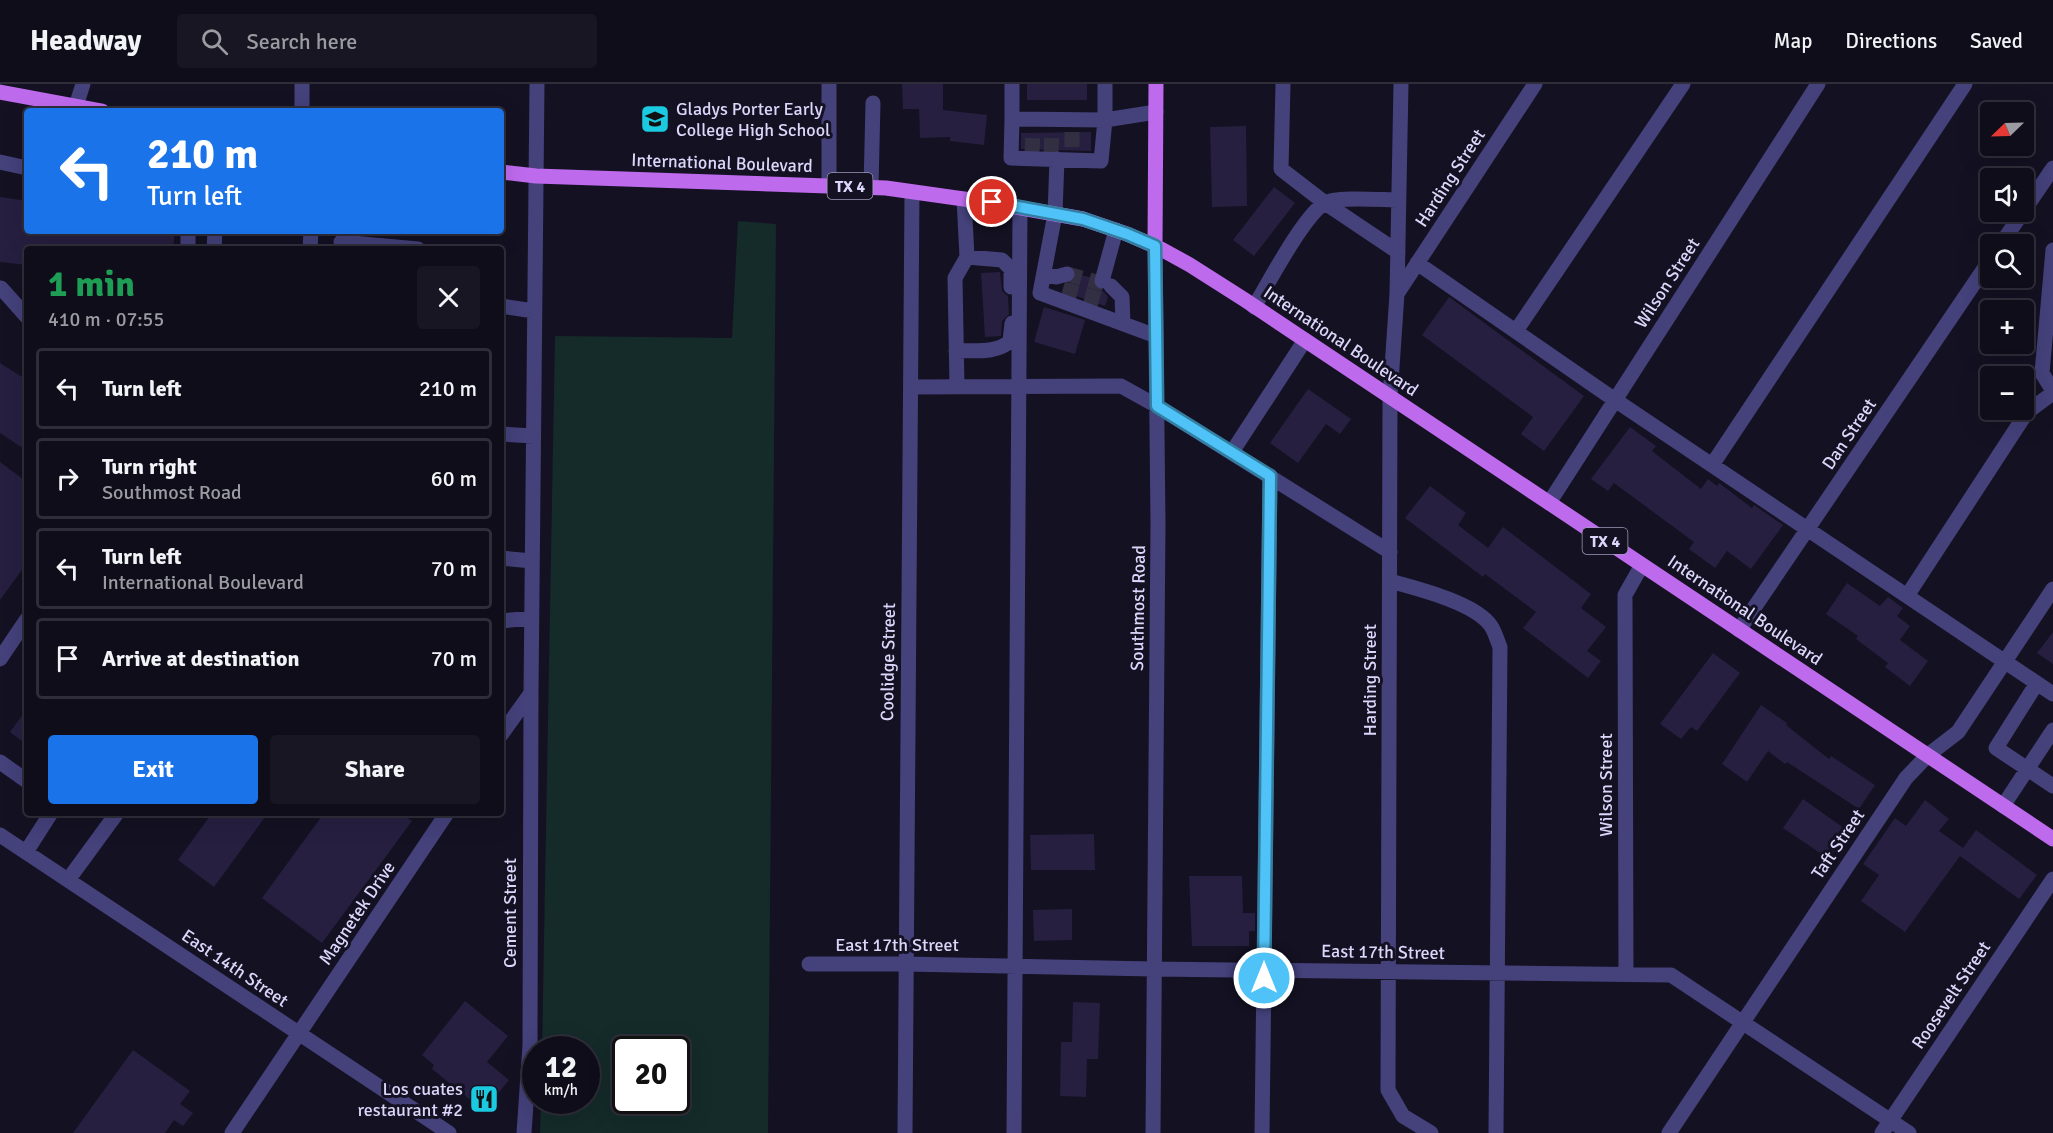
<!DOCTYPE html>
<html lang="en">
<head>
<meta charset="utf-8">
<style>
	body { margin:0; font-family:Signika,sans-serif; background:#181623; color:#f1f3f6; height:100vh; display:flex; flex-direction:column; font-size:22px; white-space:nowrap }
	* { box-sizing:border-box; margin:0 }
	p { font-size:20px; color:#9b9ca2 }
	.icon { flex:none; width:33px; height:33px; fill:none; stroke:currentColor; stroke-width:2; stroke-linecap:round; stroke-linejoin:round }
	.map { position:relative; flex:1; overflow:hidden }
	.details { position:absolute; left:24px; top:162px; width:480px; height:570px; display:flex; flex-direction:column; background:#0f0d1a; border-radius:6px; box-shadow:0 6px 24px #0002,0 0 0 2px #2f2d39 }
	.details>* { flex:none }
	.guide { position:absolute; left:24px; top:24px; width:480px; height:126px; border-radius:6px; box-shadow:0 6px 24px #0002,0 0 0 2px #2f2d39; background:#1a73e8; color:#fff; overflow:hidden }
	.needle { width:39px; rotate:247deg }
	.tools { position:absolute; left:1980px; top:18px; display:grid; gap:12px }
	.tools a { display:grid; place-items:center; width:54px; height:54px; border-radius:6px; background:#0f0d1a; box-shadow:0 6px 24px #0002,0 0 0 2px #2f2d39; font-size:30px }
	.speed { position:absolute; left:522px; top:952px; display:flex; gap:12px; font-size:30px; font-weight:700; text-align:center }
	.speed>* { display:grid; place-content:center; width:78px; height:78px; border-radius:50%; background:#0f0d1a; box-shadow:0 6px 24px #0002,0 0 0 2px #2f2d39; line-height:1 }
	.speed small { font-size:15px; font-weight:400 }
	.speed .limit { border:3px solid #111; border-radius:9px; background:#fff; color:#111 }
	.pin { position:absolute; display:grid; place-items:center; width:51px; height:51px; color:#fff; margin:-26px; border:3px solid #fff; border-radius:50%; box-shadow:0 2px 6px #0007 }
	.me { position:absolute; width:66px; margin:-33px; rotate:0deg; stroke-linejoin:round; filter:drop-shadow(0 0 4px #0008) }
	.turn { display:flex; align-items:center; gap:21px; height:126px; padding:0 24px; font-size:27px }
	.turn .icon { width:78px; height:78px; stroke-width:2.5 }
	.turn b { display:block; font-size:42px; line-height:51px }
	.round { display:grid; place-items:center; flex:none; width:63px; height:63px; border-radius:6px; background:#181623 }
	.summary { display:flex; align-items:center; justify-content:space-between; height:102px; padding:0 24px }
	h1 { font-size:36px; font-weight:700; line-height:45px; color:#1e9e55 }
	.cta { display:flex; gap:12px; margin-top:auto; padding:12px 24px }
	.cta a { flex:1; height:69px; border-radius:6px; background:#1a73e8; color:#fff; font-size:24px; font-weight:700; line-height:69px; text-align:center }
	.cta a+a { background:#181623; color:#f1f3f6 }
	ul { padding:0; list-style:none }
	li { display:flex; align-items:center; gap:18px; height:81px; margin:0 12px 9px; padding:0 12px; border:3px solid #2f2d39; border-radius:6px }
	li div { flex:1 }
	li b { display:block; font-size:22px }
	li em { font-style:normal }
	header { display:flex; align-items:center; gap:36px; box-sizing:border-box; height:84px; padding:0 30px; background:#0f0d1a; border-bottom:2px solid #2f2d39 }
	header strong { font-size:28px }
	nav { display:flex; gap:33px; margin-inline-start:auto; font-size:21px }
	.search { width:420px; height:54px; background:#181623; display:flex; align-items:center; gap:15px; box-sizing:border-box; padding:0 21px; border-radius:6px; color:#9b9ca2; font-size:22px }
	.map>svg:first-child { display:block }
</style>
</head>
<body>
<header>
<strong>Headway</strong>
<div class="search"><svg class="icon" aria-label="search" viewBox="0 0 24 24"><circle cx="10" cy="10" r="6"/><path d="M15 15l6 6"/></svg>Search here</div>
<nav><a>Map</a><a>Directions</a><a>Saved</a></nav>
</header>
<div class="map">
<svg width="2053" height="1049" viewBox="0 0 2053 1049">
	<rect width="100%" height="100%" fill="#141122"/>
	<path fill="#142b2a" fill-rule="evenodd" d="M738,137L776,140L768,1049H540L541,1017H586V966H542L555,252L732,254ZM626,966H676V1017H626Z"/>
	<path fill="#261f40" d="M902,0H943V26L987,31L984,61L950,57V53L920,54L919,25H903Z
		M1027,0H1087V16H1027Z
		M1246,42L1247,122L1212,123L1210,43Z
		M1091,48V67L1021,65V49Z
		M1274,103L1295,119L1254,172L1233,156Z
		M0,113L27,117V147H175L173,165H27V181L0,178Z
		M1000,188L1002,207L1008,212L1009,230L1002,237L1001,252L985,253L981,189Z
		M1076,190L1093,194L1095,203L1103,207L1108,213L1105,222L1062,207L1064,201L1074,196Z
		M1449,213L1584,312L1544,367L1521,350L1533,333L1422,251Z
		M1044,223L1085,236L1075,270L1034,258Z
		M0,279L27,296V367L0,349Z
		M1308,305L1351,335L1340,350L1326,340L1298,379L1270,359Z
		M1630,343L1656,362L1652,367L1701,405L1708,395L1717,402L1719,399L1752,424L1754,421L1783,441L1751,485L1727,467L1715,484L1689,465L1694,458L1614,399L1608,407L1591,395Z
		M0,378L27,398V479L0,516Z
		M1430,402L1466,429L1458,441L1488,464L1503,443L1591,510L1581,524L1606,543L1587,567L1601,577L1588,594L1523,544L1536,528L1485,490L1483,493L1405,434Z
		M1847,499L1880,522L1888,513L1903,524L1897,532L1910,542L1900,556L1928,577L1910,602L1885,583L1888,579L1856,555L1858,552L1826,530Z
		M2053,548V580L2037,569Z
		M1713,569L1740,589L1697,647L1691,643L1681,655L1660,640Z
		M1761,621L1787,639L1786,641L1829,675L1831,672L1875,701L1859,725L1787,678L1785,680L1768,667L1747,698L1722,680Z
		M27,625V661L10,648Z
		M1803,715L1848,747L1829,775L1783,744Z
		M1925,716L1949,735L1939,747L1963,764L1976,746L2037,791L2019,815L1960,772L1905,848L1861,817L1879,791L1863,780L1895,734L1906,742Z
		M212,729H268L214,803L178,776Z
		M324,729H401L412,737L322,859L262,814Z
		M1094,750L1095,786H1031L1030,751Z
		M1189,792H1242L1243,829H1255V847H1249V862H1192Z
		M1072,825V856L1034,857L1033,826Z
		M465,917L508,952L487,978L509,996L484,1027L432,985L434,981L422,971Z
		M1073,918L1100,919L1098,975H1087L1086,1013L1060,1012L1061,958H1072Z
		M133,966L190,1007L180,1020L193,1029L183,1042L174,1036L165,1049H73Z"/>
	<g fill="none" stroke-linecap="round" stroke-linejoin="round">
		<path stroke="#322f42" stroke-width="15" stroke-dasharray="15 8" stroke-linecap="butt" d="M1072,48V68
			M1032,69L1033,49
			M1051,69L1052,48
			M1067,190L1111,202
			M1063,205L1107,217"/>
		<path stroke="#44417b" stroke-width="15" d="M1105,0V36L1012,35L1011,74L1101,77L1105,36L1156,28
			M1283,0L1281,85L1325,119L1398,168
			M1401,0L1397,210L1390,313L1388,1006L1403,1032L1431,1049
			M76,22L83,0
			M302,27V0
			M1012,35V0
			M1057,75L1055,130L1040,209L1156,252
			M0,78L27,84
			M829,102V0
			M871,103L873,19
			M188,147V165
			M341,158L418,165
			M2001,160L2053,84
			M214,165L215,147
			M310,165L311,147
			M2053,166L2042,289L2053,307
			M967,173L1002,176L1011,185V203
			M1417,179L1615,316L2053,610
			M1044,190L1056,193L1067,190
			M1102,197L1116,146
			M1111,202L1122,213L1123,239
			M1,204L27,233
			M1397,210L1535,0
			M501,222L534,227
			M1254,223C1268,200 1304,131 1325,119C1336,112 1383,116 1399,116
			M1516,247L1683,0
			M956,267C973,266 997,270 1010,257L1012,239
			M957,302L955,194L967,173L964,115
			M911,303L1121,302L1157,322L1390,468
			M501,350L533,352
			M1232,368L1305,256
			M1712,381L1965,0
			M1549,419L1818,0
			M501,474L532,477
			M1390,497C1416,504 1476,519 1491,542C1495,548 1497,556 1500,563L1496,1049
			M1907,512L2027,328L2053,309
			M501,537L531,534
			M1739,546L1990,176
			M0,575L27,535
			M2037,599L1996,664L2053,702
			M501,651L531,609L537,0
			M0,678L27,697
			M2003,722L2053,646
			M0,751L449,1049
			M26,768L51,729
			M68,796L117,729
			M809,880H905L1153,885L1671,891L1909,1049
			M1626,890L1625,511L1642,481
			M232,1049L447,729
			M524,1049L530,961L531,609
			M905,1049L912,108
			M1014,1049L1020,124
			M1153,1049L1158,440L1155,162
			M1262,1049L1270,392
			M1669,1049L1906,694L1928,671L1958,648L2053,505
			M1882,1049L2053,795"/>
		<path stroke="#be6aed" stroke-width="15" d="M0,8L102,27
			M501,88L536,92L886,104L992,119L1083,135L1127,150L1161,165L1190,181L1245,216L2053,755
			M1155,162L1156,0"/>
	</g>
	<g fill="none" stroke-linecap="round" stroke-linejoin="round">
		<g stroke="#337fa1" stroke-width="15">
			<path id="route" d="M992,118L1083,135L1127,150L1155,162L1157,322L1270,392L1264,894"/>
		</g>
		<use href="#route" stroke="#4fc3f7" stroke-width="10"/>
	</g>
	<defs>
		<g id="school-square" transform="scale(1.5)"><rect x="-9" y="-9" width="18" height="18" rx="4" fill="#1bcae1" stroke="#141122"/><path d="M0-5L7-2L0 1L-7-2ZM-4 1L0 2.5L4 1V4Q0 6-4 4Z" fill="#111"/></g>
		<g id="restaurant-square" transform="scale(1.5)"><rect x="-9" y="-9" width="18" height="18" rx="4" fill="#1bcae1" stroke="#141122"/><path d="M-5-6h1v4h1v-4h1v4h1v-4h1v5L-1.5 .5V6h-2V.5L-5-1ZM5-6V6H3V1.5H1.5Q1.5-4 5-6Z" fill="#111"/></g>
	</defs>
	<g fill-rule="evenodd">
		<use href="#school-square" x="655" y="35"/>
		<use href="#restaurant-square" x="484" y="1015"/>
	</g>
	<g text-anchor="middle" stroke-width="6" stroke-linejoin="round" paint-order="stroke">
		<g fill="#141122" stroke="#9f9bb9" stroke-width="1.5">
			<rect x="827.5" y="89" width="45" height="26" rx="4.5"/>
			<rect x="1582.5" y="444" width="45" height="26" rx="4.5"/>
		</g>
		<g font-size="16" font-weight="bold" fill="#dbd6fa">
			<text x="850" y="108">TX 4</text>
			<text x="1605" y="463">TX 4</text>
		</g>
		<g font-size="18" fill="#dbd6fa" stroke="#141122" text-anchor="start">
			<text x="676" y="31">Gladys Porter Early<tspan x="676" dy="21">College High School</tspan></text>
			<text x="463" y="1011" text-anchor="end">Los cuates<tspan x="463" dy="21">restaurant #2</tspan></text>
		</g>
		<g font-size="18" fill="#dbd6fa" stroke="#141122">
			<text transform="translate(722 79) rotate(2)" y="6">International Boulevard</text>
			<text transform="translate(1450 94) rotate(-57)" y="6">Harding Street</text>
			<text transform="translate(1667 199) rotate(-57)" y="6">Wilson Street</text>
			<text transform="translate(1341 257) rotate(34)" y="6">International Boulevard</text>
			<text transform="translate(1849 350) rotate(-56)" y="6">Dan Street</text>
			<text transform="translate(1138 524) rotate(-89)" y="6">Southmost Road</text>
			<text transform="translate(1745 526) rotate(34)" y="6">International Boulevard</text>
			<text transform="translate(888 578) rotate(-89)" y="6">Coolidge Street</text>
			<text transform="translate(1370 596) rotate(-90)" y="6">Harding Street</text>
			<text transform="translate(1606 701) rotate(-90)" y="6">Wilson Street</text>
			<text transform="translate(1838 760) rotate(-56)" y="6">Taft Street</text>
			<text transform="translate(357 829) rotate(-56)" y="6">Magnetek Drive</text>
			<text transform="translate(510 829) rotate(-90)" y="6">Cement Street</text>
			<text x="897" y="867">East 17th Street</text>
			<text transform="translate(1383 868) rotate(1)" y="6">East 17th Street</text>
			<text transform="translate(235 884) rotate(34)" y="6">East 14th Street</text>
			<text transform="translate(1951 911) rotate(-56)" y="6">Roosevelt Street</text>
		</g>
	</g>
</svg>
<div class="tools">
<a><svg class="needle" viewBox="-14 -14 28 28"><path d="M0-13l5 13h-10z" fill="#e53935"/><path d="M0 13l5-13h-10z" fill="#9b9ca2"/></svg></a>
<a><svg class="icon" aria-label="sound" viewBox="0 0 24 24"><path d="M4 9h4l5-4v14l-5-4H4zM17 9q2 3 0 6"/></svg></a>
<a><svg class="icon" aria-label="search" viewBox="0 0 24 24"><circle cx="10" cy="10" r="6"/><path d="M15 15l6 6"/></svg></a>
<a>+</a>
<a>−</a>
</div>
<div class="speed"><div>12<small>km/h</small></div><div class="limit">20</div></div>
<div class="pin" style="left:992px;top:118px;background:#d93025"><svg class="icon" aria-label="arrive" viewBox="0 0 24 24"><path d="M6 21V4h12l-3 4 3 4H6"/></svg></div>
<svg class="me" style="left:1264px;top:894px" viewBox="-20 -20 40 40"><circle r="17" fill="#4fc3f7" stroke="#fff" stroke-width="3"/><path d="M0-11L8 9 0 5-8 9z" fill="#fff"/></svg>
<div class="guide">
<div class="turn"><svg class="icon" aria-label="left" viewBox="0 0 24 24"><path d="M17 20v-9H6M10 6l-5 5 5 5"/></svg><div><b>210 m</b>Turn left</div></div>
</div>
<section class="details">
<div class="summary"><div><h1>1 min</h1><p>410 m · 07:55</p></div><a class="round"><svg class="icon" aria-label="close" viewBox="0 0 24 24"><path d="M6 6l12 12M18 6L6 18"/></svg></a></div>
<ul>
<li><svg class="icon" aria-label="left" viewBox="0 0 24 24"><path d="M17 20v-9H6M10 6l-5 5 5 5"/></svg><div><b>Turn left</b></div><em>210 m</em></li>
<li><svg class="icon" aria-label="right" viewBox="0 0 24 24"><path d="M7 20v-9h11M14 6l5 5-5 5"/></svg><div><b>Turn right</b><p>Southmost Road</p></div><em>60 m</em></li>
<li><svg class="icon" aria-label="left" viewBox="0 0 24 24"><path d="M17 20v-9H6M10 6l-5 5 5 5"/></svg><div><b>Turn left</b><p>International Boulevard</p></div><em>70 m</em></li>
<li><svg class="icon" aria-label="arrive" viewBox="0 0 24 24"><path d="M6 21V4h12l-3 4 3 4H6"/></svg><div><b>Arrive at destination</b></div><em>70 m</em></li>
</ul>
<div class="cta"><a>Exit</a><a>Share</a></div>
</section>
</div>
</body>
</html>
